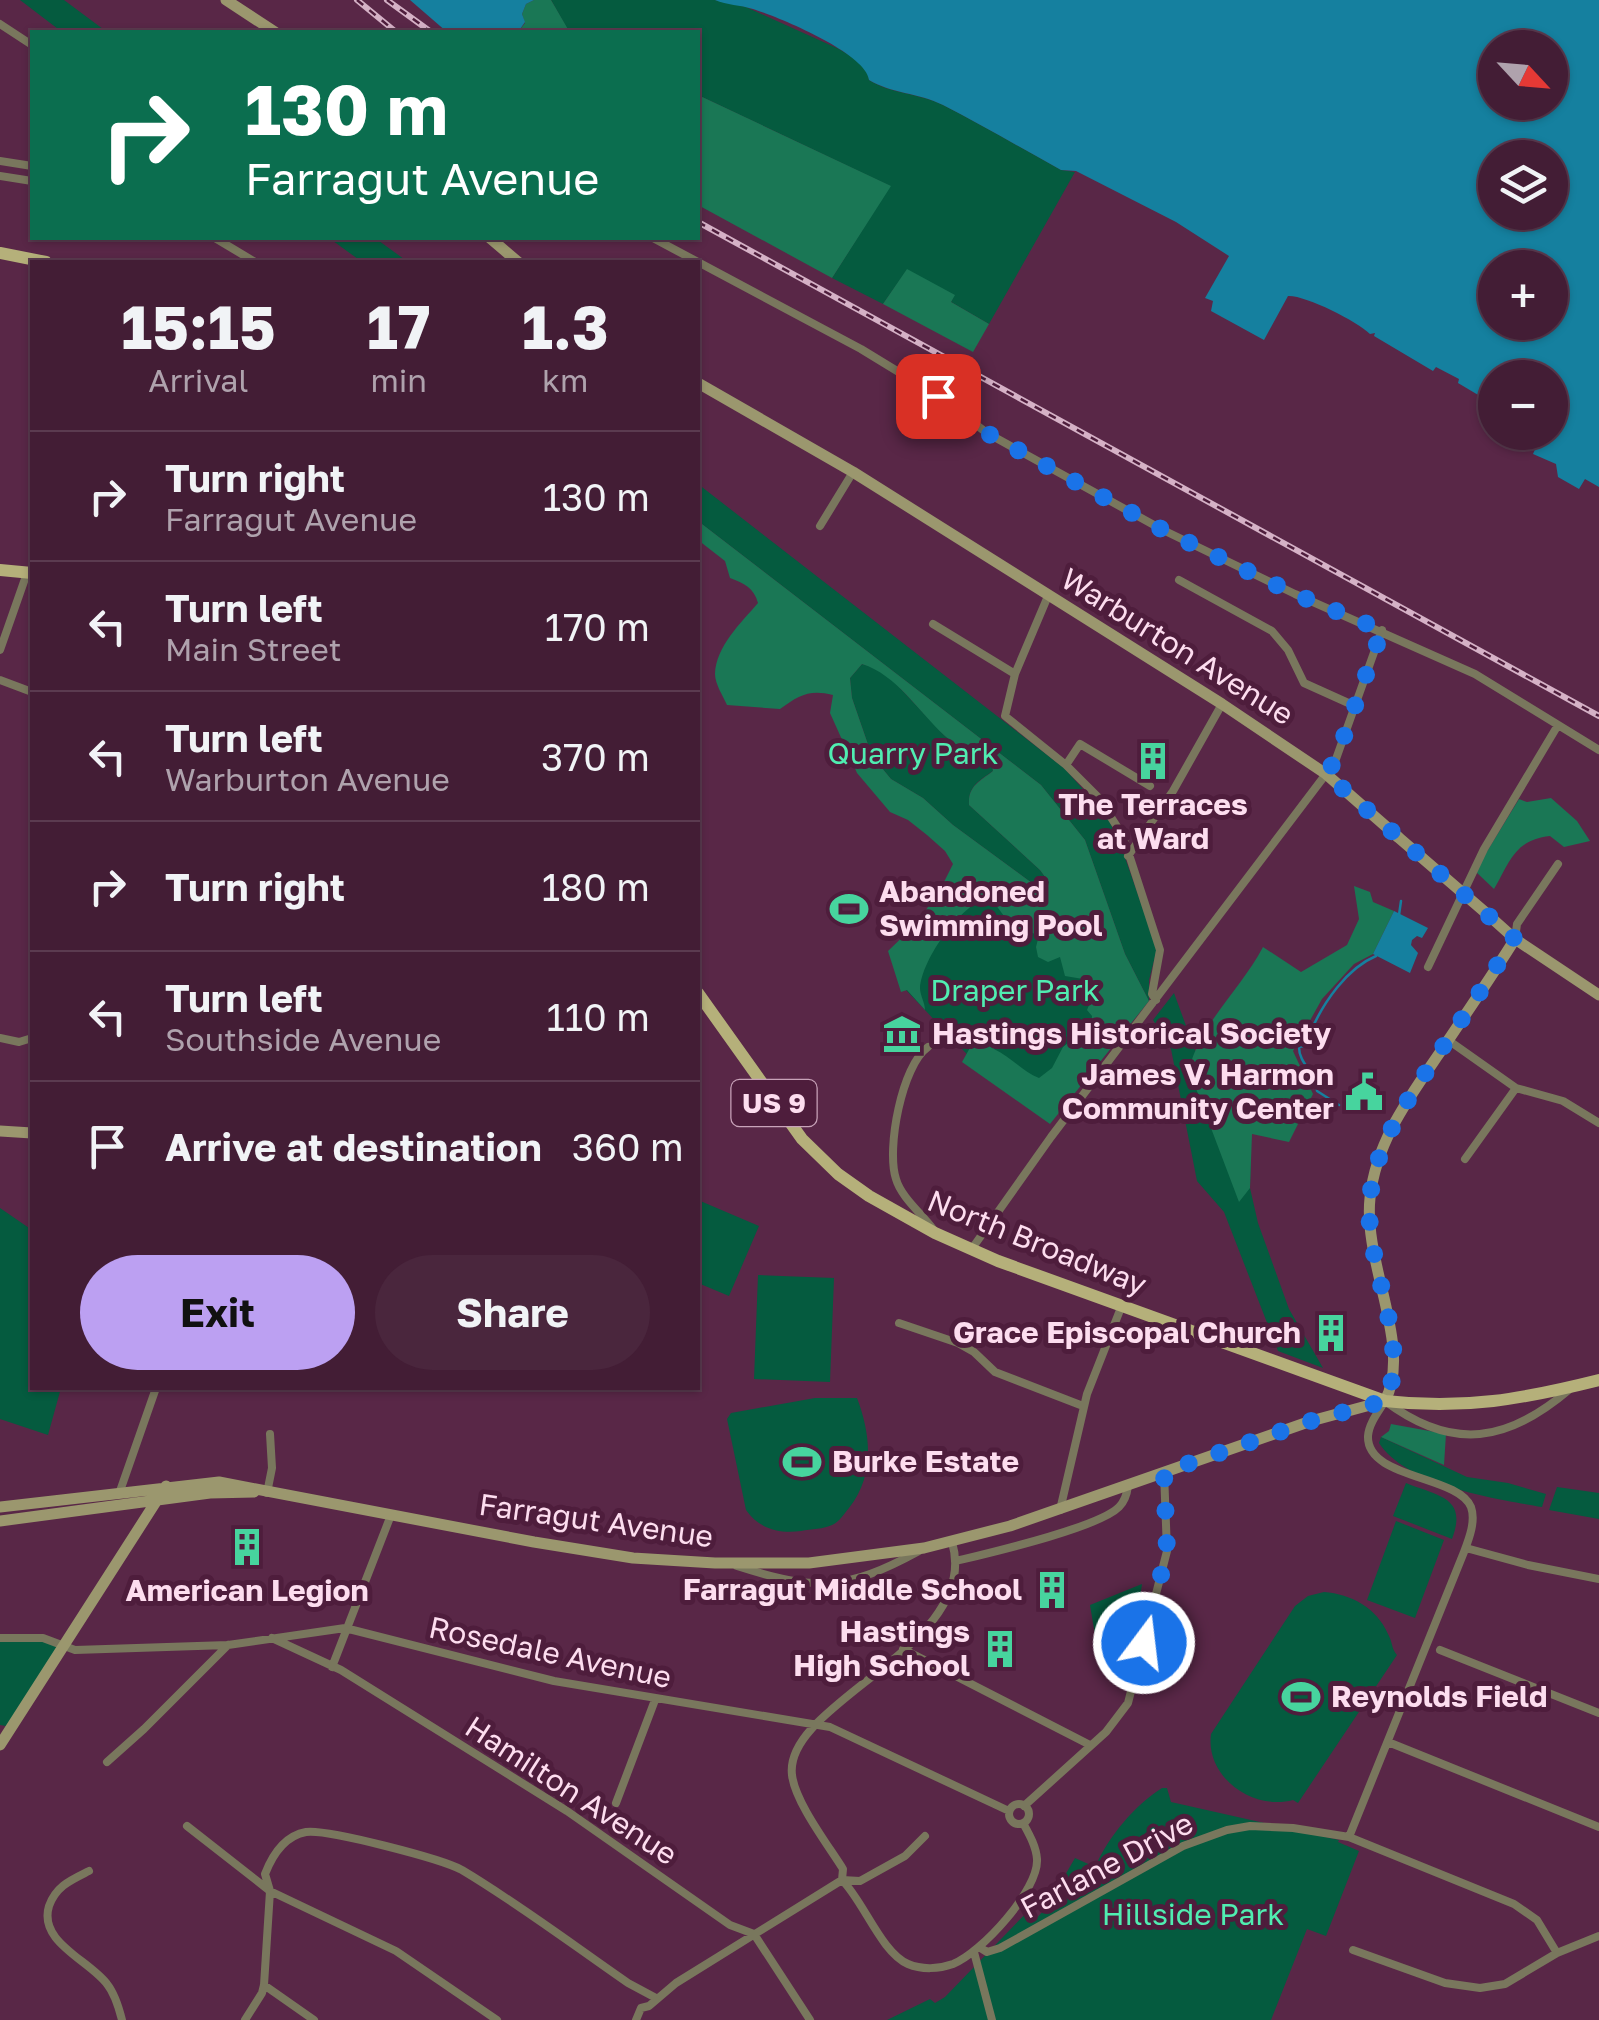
<!DOCTYPE html>
<html lang="en">
<head>
<meta charset="utf-8">
<style>
	body { margin:0; font-family:"Golos Text",sans-serif; background:#4a263d; color:#f1f3f6; height:100vh; display:flex; flex-direction:column; font-size:38px; white-space:nowrap }
	* { box-sizing:border-box; margin:0 }
	p { font-size:32px; color:#afa2ad }
	.icon { flex:none; width:55px; height:55px; fill:none; stroke:currentColor; stroke-width:2; stroke-linecap:round; stroke-linejoin:round }
	.map { position:relative; flex:1; overflow:hidden }
	.sheet { position:absolute; left:30px; top:260px; width:670px; height:1130px; display:flex; flex-direction:column; background:#431d35; border-radius:0px; box-shadow:0 2px 8px #0004,0 0 0 2px #5b3b50 }
	.sheet>* { flex:none }
	.top-card { position:absolute; left:30px; top:30px; width:670px; height:210px; border-radius:0px; box-shadow:0 2px 8px #0004,0 0 0 2px #5b3b50; background:#0b6e4f; color:#fff; overflow:hidden }
	.needle { width:65px; rotate:116deg }
	.fabs { position:absolute; left:1478px; top:30px; display:grid; gap:20px }
	.fabs a { display:grid; place-items:center; width:90px; height:90px; border-radius:50%; background:#431d35; box-shadow:0 2px 8px #0004,0 0 0 2px #5b3b50; font-size:50px }
	.pin { position:absolute; display:grid; place-items:center; width:85px; height:85px; color:#fff; margin:-42px; border-radius:20px; box-shadow:0 5px 15px #0006 }
	.me { position:absolute; width:110px; margin:-55px; rotate:15deg; stroke-linejoin:round; filter:drop-shadow(0 0 8px #0008) }
	.turn { display:flex; align-items:center; gap:35px; height:210px; padding:0 50px; font-size:45px }
	.turn .icon { width:130px; height:130px; stroke-width:2.5 }
	.turn b { display:block; font-size:70px; line-height:85px }
	.eta { display:flex; justify-content:space-evenly; align-items:center; height:170px; text-align:center }
	.eta b { font-size:60px; font-weight:700; line-height:70px }
	.cta { display:flex; gap:20px; margin-top:auto; padding:20px 50px }
	.cta a { flex:1; height:115px; border-radius:60px; background:#bca0f2; color:#111; font-size:40px; font-weight:700; line-height:115px; text-align:center }
	.cta a+a { background:#4a263d; color:#f1f3f6 }
	ul { padding:0; list-style:none }
	li { display:flex; align-items:center; gap:30px; height:130px; padding:0 50px; border-top:2px solid #5b3b50 }
	li div { flex:1 }
	li b { display:block; font-size:38px }
	li em { font-style:normal }
	.map>svg:first-child { display:block }
</style>
</head>
<body>
<div class="map">
<svg width="1599" height="2020" viewBox="0 0 1599 2020">
	<rect width="100%" height="100%" fill="#592747"/>
	<path fill="#055b3f" d="M20,0H64L107,32H62Z
		M551,0H715L746,7L839,49L860,62L868,70L869,80C891,94 919,93 943,105C982,125 1021,148 1061,170L1075,172L989,324L951,302L954,295L907,270L883,304L832,278L890,186L698,95V32H597L585,28L569,32Z
		M329,238H375L408,262H362Z
		M698,484L1064,768L1107,816L1122,849L1157,949L1149,980V1001L1125,954L1085,840L1041,785L698,521Z
		M862,664L883,670L945,736L964,752L992,766L993,771C979,781 968,786 969,805L1040,870L1049,882L1047,889L1036,886L953,825L923,798L891,779L872,756L852,698L850,678Z
		M977,870L1136,1004L1048,1118L981,1069L906,990Z
		M1174,993L1196,1053L1251,1134L1250,1188L1258,1223L1289,1309L1323,1368L1278,1351L1224,1212L1197,1181L1171,1049L1153,1020Z
		M698,1200L759,1226L729,1296L698,1283Z
		M0,1208L32,1230V1388H61L48,1435L0,1419Z
		M758,1275L834,1278L830,1382L754,1379Z
		M815,1398H857C871,1435 875,1475 849,1508C844,1514 839,1522 832,1525C824,1529 811,1529 801,1531C780,1534 759,1529 746,1510L727,1419L731,1413Z
		M1381,1437L1467,1477L1508,1483L1546,1494L1542,1507C1496,1499 1407,1486 1379,1443Z
		M1406,1483C1438,1496 1468,1497 1452,1539L1393,1516Z
		M1557,1487L1599,1493V1519L1549,1510Z
		M1396,1521L1444,1540L1415,1618L1367,1600Z
		M1142,1584L1136,1626L1127,1631H1136L1127,1666L1108,1651L1113,1639L1097,1647L1090,1605Z
		M1324,1592C1351,1594 1377,1608 1388,1634C1393,1643 1391,1648 1397,1655L1298,1803L1293,1800C1253,1811 1205,1777 1211,1734L1295,1606L1308,1596Z
		M58,1641L66,1645L12,1727L0,1725V1642Z
		M1162,1788H1167L1171,1802L1339,1840L1338,1842L1359,1851L1326,1936L1307,1929L1271,2020H887L930,1999L935,2003L945,1997L1032,1907L1033,1922L1046,1908L1075,1858L1095,1867C1109,1836 1134,1806 1162,1788Z"/>
	<path fill="#1a7755" fill-rule="evenodd" d="M534,0H551L569,31L585,28L597,32H518L525,23L522,14L526,4Z
		M698,95L891,186L832,278L698,205Z
		M907,269L955,295L951,302L989,324L973,352L883,304Z
		M698,521L1041,785L1085,840L1125,954L1149,1001L1050,1124L962,1062L976,1037L992,1020L995,1022L994,1049C1011,1057 1023,1072 1039,1078L1052,1068L1063,1047L1091,1025L1092,1016L1087,1010L1094,993L1083,979L1065,976L1060,957L1048,962L1038,957L1036,947L1039,935L1012,927L990,897C961,903 922,959 920,988C920,995 925,1003 925,1010L907,990L901,992L888,951L917,923L941,888L953,864L945,851L927,835L908,820L890,812L857,773L830,713L833,695C810,689 799,695 780,709L727,705C723,696 715,684 715,674C716,646 741,623 758,603C754,588 744,583 730,578L725,561L698,540ZM862,664C897,675 918,711 945,736C959,749 975,756 992,766L993,771C979,782 968,786 969,805L1040,870L1049,882L1047,889L1036,886L953,825L923,798L891,779L872,756L852,698L850,678Z
		M1551,798L1577,821L1590,841L1564,847L1550,836C1514,840 1510,862 1494,889L1475,871L1519,799L1527,802Z
		M1354,886L1370,892L1373,902L1394,911L1373,954L1354,964L1322,999L1293,1051L1313,1094L1289,1142L1252,1134L1250,1188L1239,1202L1189,1070C1199,1025 1241,989 1263,947L1301,972L1347,945L1359,919Z
		M1391,1424L1446,1434L1444,1465L1381,1437L1389,1431Z"/>
	<path fill="#15809f" fill-rule="evenodd" d="M410,0H534L526,4L522,14L525,22L518,32H447Z
		M715,0H1599V487L1585,479L1579,489L1558,477L1556,464L1533,454L1542,433L1550,432V378H1495V405L1458,383L1459,379L1436,367L1433,371L1374,336L1375,333L1370,334C1357,321 1305,295 1288,296L1264,340L1211,311L1213,301L1205,298L1229,256L1176,222L1076,171L1061,170C1021,148 982,125 943,105C919,93 890,93 869,80C866,53 778,17 753,9C740,5 727,5 715,0ZM1495,48H1550V102H1495ZM1495,158H1550V212H1495ZM1495,268H1550V322H1495Z
		M1394,911L1428,928L1422,938L1417,936L1412,940L1411,945L1418,953L1410,973L1373,954Z"/>
	<g fill="none" stroke-linecap="round" stroke-linejoin="round">
		<path stroke="#15809f" stroke-width="2.5" d="M1399,915L1401,901
			M1339,1105L1317,1091C1317,1072 1299,1065 1299,1047L1313,1044L1315,1040L1311,1031C1323,1003 1347,968 1376,956"/>
		<path stroke="#79775d" stroke-width="8" d="M0,24L32,45
			M0,161L32,166
			M0,176L32,181
			M215,238L255,262
			M653,238L861,349L938,396L987,433L1163,530L1295,594L1475,674L1599,750
			M820,526L853,472
			M1179,580L1272,631L1288,650L1304,683L1355,706
			M1048,596L1015,674L1005,716L1066,765L1098,797L1123,836L1160,950L1152,994L1156,1000
			M933,624L1015,674
			M0,650L27,573
			M0,680L32,692
			M1066,765L1080,744L1150,786
			M1128,856L1173,791L1222,704
			M1515,939L1517,924L1558,864
			M1428,967L1484,849L1558,725
			M0,1038L19,1042L32,1038
			M1448,1040L1516,1088L1563,1101L1599,1123
			M928,1047C902,1065 886,1149 896,1179C901,1197 922,1214 933,1229
			M1465,1159L1516,1088
			M971,1250L1051,1137L1326,774L1336,759L1382,630
			M899,1323L958,1343L974,1352L995,1372L1083,1406
			M120,1491L156,1388
			M267,1493L272,1468L270,1434
			M1060,1510L1087,1394L1122,1305
			M1466,1548L1528,1565L1599,1579
			M956,1561C989,1553 1098,1528 1119,1507C1125,1501 1127,1494 1128,1486
			M737,1566C815,1591 846,1591 919,1551
			M0,1638H43L75,1650L228,1645L345,1628L554,1681L830,1727L1009,1811
			M272,1638L341,1670L567,1811L730,1925L754,1934L810,2020
			M903,1649L1090,1745
			M1440,1650L1599,1713
			M332,1667L391,1515
			M1388,1742L1599,1827
			M107,1762L144,1729L228,1645
			M616,1803L655,1700
			M1009 1814a10 10 0 1 1 20 0a10 10 0 1 1-20 0Z
			M1024,1806L1106,1732L1128,1703L1167,1551L1164,1472
			M187,1826L270,1891L396,1951L497,2020
			M1349,1837L1464,1552C1469,1539 1476,1521 1471,1507C1458,1475 1366,1479 1368,1436C1369,1423 1379,1411 1385,1401C1453,1452 1508,1442 1570,1389
			M89,1871C71,1880 56,1886 49,1906C38,1942 89,1960 107,1984C115,1994 119,2008 122,2020
			M842,1880C864,1902 881,1952 908,1964C922,1970 939,1969 953,1964C981,1953 1039,1890 1037,1859C1036,1846 1029,1834 1023,1823
			M842,1880L860,1881L905,1856L925,1836
			M979,1947L987,1952L1000,1948L1183,1846L1227,1830L1250,1826L1293,1828L1349,1837L1514,1904L1537,1920L1557,1953
			M1353,1950L1445,1983L1480,1988L1505,1984L1557,1953L1599,1936
			M974,1952L992,2020
			M264,1985L314,2020
			M245,2020L262,1993L264,1985L270,1891L265,1874C272,1856 284,1836 306,1832C328,1829 442,1859 462,1870C519,1904 573,1945 628,1983L656,1998
			M636,2020L641,2008L649,2006L676,1983L842,1880L843,1869C828,1845 795,1802 792,1775C783,1702 983,1646 952,1542"/>
		<path stroke="#9b976e" stroke-width="11" d="M226,0L275,32
			M490,238L518,262
			M698,383L853,472L1222,704L1326,774L1398,837
			M1486,913L1515,939L1599,995
			M0,1131L32,1133
			M0,1507L219,1482L534,1542L633,1558L715,1563H809L924,1548L1010,1526L1311,1421L1385,1401C1413,1346 1363,1264 1370,1198C1376,1140 1411,1095 1443,1048C1467,1012 1492,976 1515,939
			M0,1521L210,1493L254,1492
			M0,1745L166,1486"/>
		<path stroke="#b5b07a" stroke-width="12" d="M0,253L46,262
			M0,570L32,573
			M698,993L802,1139L838,1174L869,1196L935,1233L998,1261L1385,1401C1464,1410 1523,1399 1599,1380"/>
		<g stroke="#d5b1c6" stroke-width="6">
			<path id="rail" d="M357,0L396,32
				M387,0L431,32
				M698,222L1599,716"/>
		</g>
		<use href="#rail" stroke="#4e1d3c" stroke-width="2.5" stroke-dasharray="8" stroke-linecap="butt"/>
		<path stroke="#9b976e" stroke-width="11" d="M1398,837L1486,913"/>
	</g>
	<g fill="none" stroke-linecap="round" stroke-linejoin="round">
		<path stroke="#1a73e8" stroke-width="18" stroke-dasharray="0 32.4" d="M938,396L987,433L1163,530L1295,594L1382,630L1336,759L1326,774L1514,938C1490,978 1464,1016 1438,1054C1408,1100 1376,1142 1370,1198C1363,1264 1413,1345 1385,1401L1311,1421L1164,1472L1167,1551L1144,1643"/>
	</g>
	<defs>
		<g id="building-bare" transform="scale(3)"><path d="M-4-6H4V6H1V3H-1V6H-4ZM-2.5-4.3h1.7v1.8h-1.7ZM.8-4.3h1.7v1.8H.8ZM-2.5-1h1.7V.8h-1.7ZM.8-1h1.7V.8H.8Z" fill="#47d49e" stroke="#4e1d3c" stroke-width="2.5" paint-order="stroke"/></g>
		<g id="stadium-bare" transform="scale(3)"><path d="M0-5a6.5 5 0 1 0 0 10a6.5 5 0 1 0 0-10ZM-3.5-1.8h7v3.6h-7Z" fill="#47d49e" stroke="#4e1d3c" stroke-width="2.5" paint-order="stroke"/></g>
		<g id="museum-bare" transform="scale(3)"><path d="M0-6L6-3V-2H-6V-3ZM-5-1h2V3h-2ZM-1-1h2V3h-2ZM3-1h2V3H3ZM-6 4H6V6H-6Z" fill="#47d49e" stroke="#4e1d3c" stroke-width="2.5" paint-order="stroke"/></g>
		<g id="civic-bare" transform="scale(3)"><path d="M-.6-6.5H3V-4.5H.6V-3L4-1V1h2V6H-6V1h2V-1L-.6-3ZM-1.2 2.5V6h2.4V2.5Z" fill="#47d49e" stroke="#4e1d3c" stroke-width="2.5" paint-order="stroke"/></g>
	</defs>
	<g fill-rule="evenodd">
		<use href="#building-bare" x="1153" y="761"/>
		<use href="#stadium-bare" x="849" y="909"/>
		<use href="#museum-bare" x="902" y="1034"/>
		<use href="#civic-bare" x="1364" y="1092"/>
		<use href="#building-bare" x="1331" y="1333"/>
		<use href="#stadium-bare" x="802" y="1462"/>
		<use href="#building-bare" x="247" y="1547"/>
		<use href="#building-bare" x="1052" y="1590"/>
		<use href="#building-bare" x="1000" y="1649"/>
		<use href="#stadium-bare" x="1301" y="1697"/>
	</g>
	<g text-anchor="middle" stroke-width="10" stroke-linejoin="round" paint-order="stroke">
		<rect fill="#4e1d3c" stroke="#c8a3b9" stroke-width="2.5" x="731.5" y="1080" width="85" height="46" rx="8"/>
		<g font-size="28" font-weight="bold" fill="#fdddef">
			<text x="774" y="1113">US 9</text>
		</g>
		<g font-size="30" fill="#fdddef" stroke="#4e1d3c">
			<text transform="translate(1177 647) rotate(32)" y="10">Warburton Avenue</text>
			<text transform="translate(1037 1243) rotate(22)" y="10">North Broadway</text>
			<text transform="translate(596 1521) rotate(8)" y="10">Farragut Avenue</text>
			<text transform="translate(550 1653) rotate(12)" y="10">Rosedale Avenue</text>
			<text transform="translate(571 1791) rotate(33)" y="10">Hamilton Avenue</text>
			<text transform="translate(1107 1866) rotate(-28)" y="10">Farlane Drive</text>
		</g>
		<g font-size="30" fill="#50edb1" stroke="#4e1d3c">
			<text x="913" y="764">Quarry Park</text>
			<text x="1015" y="1001">Draper Park</text>
			<text x="1193" y="1925">Hillside Park</text>
		</g>
		<g font-size="30" font-weight="bold" fill="#fdddef" stroke="#4e1d3c" text-anchor="start">
			<text x="1153" y="815" text-anchor="middle">The Terraces<tspan x="1153" dy="34">at Ward</tspan></text>
			<text x="879" y="902">Abandoned<tspan x="879" dy="34">Swimming Pool</tspan></text>
			<text x="932" y="1044">Hastings Historical Society</text>
			<text x="1334" y="1085" text-anchor="end">James V. Harmon<tspan x="1334" dy="34">Community Center</tspan></text>
			<text x="1301" y="1343" text-anchor="end">Grace Episcopal Church</text>
			<text x="832" y="1472">Burke Estate</text>
			<text x="1022" y="1600" text-anchor="end">Farragut Middle School</text>
			<text x="247" y="1601" text-anchor="middle">American Legion</text>
			<text x="970" y="1642" text-anchor="end">Hastings<tspan x="970" dy="34">High School</tspan></text>
			<text x="1331" y="1707">Reynolds Field</text>
		</g>
	</g>
</svg>
<div class="fabs">
<a><svg class="needle" viewBox="-14 -14 28 28"><path d="M0-13l5 13h-10z" fill="#e53935"/><path d="M0 13l5-13h-10z" fill="#afa2ad"/></svg></a>
<a><svg class="icon" aria-label="layers" viewBox="0 0 24 24"><path d="M12 4l9 5-9 5-9-5zM3 14l9 5 9-5"/></svg></a>
<a>+</a>
<a>−</a>
</div>
<div class="pin" style="left:938px;top:396px;background:#d93025"><svg class="icon" aria-label="arrive" viewBox="0 0 24 24"><path d="M6 21V4h12l-3 4 3 4H6"/></svg></div>
<svg class="me" style="left:1144px;top:1643px" viewBox="-20 -20 40 40"><circle r="17" fill="#1a73e8" stroke="#fff" stroke-width="3"/><path d="M0-11L8 9 0 5-8 9z" fill="#fff"/></svg>
<div class="top-card">
<div class="turn"><svg class="icon" aria-label="right" viewBox="0 0 24 24"><path d="M7 20v-9h11M14 6l5 5-5 5"/></svg><div><b>130 m</b>Farragut Avenue</div></div>
</div>
<section class="sheet">
<div class="eta">
<div><b>15:15</b><p>Arrival</p></div>
<div><b>17</b><p>min</p></div>
<div><b>1.3</b><p>km</p></div>
</div>
<ul>
<li><svg class="icon" aria-label="right" viewBox="0 0 24 24"><path d="M7 20v-9h11M14 6l5 5-5 5"/></svg><div><b>Turn right</b><p>Farragut Avenue</p></div><em>130 m</em></li>
<li><svg class="icon" aria-label="left" viewBox="0 0 24 24"><path d="M17 20v-9H6M10 6l-5 5 5 5"/></svg><div><b>Turn left</b><p>Main Street</p></div><em>170 m</em></li>
<li><svg class="icon" aria-label="left" viewBox="0 0 24 24"><path d="M17 20v-9H6M10 6l-5 5 5 5"/></svg><div><b>Turn left</b><p>Warburton Avenue</p></div><em>370 m</em></li>
<li><svg class="icon" aria-label="right" viewBox="0 0 24 24"><path d="M7 20v-9h11M14 6l5 5-5 5"/></svg><div><b>Turn right</b></div><em>180 m</em></li>
<li><svg class="icon" aria-label="left" viewBox="0 0 24 24"><path d="M17 20v-9H6M10 6l-5 5 5 5"/></svg><div><b>Turn left</b><p>Southside Avenue</p></div><em>110 m</em></li>
<li><svg class="icon" aria-label="arrive" viewBox="0 0 24 24"><path d="M6 21V4h12l-3 4 3 4H6"/></svg><div><b>Arrive at destination</b></div><em>360 m</em></li>
</ul>
<div class="cta"><a>Exit</a><a>Share</a></div>
</section>
</div>
</body>
</html>
